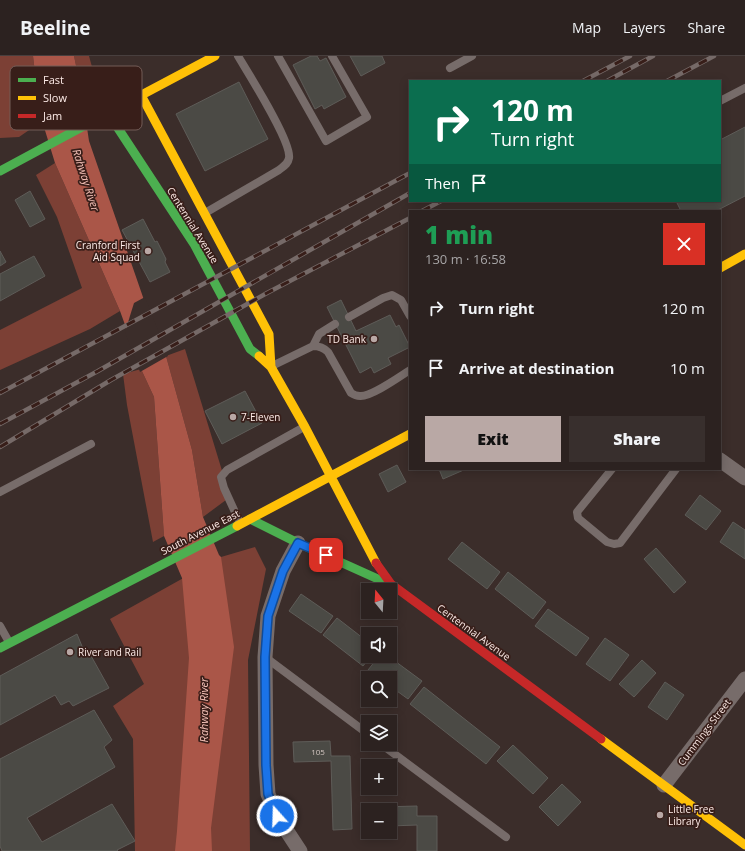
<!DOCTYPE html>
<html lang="en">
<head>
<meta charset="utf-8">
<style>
	body { margin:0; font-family:"Open Sans",sans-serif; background:#382f2d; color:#f1f3f6; height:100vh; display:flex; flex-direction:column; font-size:15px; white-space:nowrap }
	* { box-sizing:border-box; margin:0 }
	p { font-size:13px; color:#a6a4a5 }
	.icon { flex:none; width:22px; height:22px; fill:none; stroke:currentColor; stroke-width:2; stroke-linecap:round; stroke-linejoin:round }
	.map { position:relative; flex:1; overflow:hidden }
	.side { position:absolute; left:409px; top:154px; width:312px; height:260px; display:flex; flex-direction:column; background:#2c2220; border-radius:0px; box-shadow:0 2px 10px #0003,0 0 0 1px #483f3e }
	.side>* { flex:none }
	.top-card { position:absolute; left:409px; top:24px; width:312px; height:122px; border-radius:0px; box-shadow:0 2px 10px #0003,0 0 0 1px #483f3e; background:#0b6e4f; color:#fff; overflow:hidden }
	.needle { width:26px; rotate:342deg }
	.buttons { position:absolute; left:361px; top:527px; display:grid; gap:8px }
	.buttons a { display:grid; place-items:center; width:36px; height:36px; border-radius:0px; background:#2c2220; box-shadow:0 2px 10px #0003,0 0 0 1px #483f3e; font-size:20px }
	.pin { position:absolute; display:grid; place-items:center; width:34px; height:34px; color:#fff; margin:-17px; border-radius:8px; box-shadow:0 2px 6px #0006 }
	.me { position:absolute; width:44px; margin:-22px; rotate:340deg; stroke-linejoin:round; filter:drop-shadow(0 0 3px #0008) }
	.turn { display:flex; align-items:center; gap:14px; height:84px; padding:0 16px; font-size:18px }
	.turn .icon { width:52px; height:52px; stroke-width:2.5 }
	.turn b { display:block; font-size:28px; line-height:34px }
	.then { display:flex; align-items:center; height:38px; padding:0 16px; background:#0003; gap:8px; font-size:15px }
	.round { display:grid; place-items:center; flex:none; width:42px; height:42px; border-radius:0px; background:#382f2d }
	.headline { display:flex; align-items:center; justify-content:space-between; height:68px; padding:0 16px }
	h1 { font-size:24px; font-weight:800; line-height:30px; color:#1e9e55 }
	.primary-button { display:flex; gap:8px; margin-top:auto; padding:8px 16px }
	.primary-button a { flex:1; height:46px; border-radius:0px; background:#b9a8a5; color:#111; font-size:16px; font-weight:800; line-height:46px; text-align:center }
	.primary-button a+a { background:#382f2d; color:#f1f3f6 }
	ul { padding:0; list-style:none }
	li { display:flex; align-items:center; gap:12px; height:60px; padding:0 16px }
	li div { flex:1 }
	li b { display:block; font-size:15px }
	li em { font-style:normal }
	header { display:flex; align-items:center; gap:24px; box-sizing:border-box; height:56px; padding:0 20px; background:#2c2220; border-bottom:1px solid #483f3e }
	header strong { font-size:19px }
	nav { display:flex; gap:22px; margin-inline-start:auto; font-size:14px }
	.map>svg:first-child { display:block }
</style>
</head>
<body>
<header>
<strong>Beeline</strong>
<nav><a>Map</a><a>Layers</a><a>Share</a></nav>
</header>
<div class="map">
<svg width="745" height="795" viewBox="0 0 745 795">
	<rect width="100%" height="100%" fill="#3b2d2a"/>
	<path fill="#7c4035" d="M0,0H33L40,58L35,70L19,81L0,82Z
		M74,0H89L97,29L82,38Z
		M55,107L120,255L90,273L0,314V274L82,232L57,161L36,119Z
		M185,293L230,441L203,461L192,394L166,300Z
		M141,313L154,341L164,480L153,486L127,349L123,318Z
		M255,491L266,513L248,604L250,795H135L133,683L113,650L144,628L110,563L221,501Z"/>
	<path fill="#aa5648" d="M33,0H74L82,38L89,85L144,244L166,300L192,394L203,461L219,499L221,501L234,591L211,772L212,795H175L177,775L189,602L182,522L164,480L154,341L141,313L120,255L55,107L40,58Z"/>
	<path fill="#3b2d2a" d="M145,241L168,300L140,316L125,276L134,247Z"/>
	<path fill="#4b4a45" stroke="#5e5c58" d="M311,0H317L320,5L326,2L346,41L324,53L322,49L315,53L293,9Z
		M350,0H382L385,7L361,20Z
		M239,26L268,83L205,115L176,58Z
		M745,71V140L716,155H681L676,145H720V84Z
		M30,135L45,163L30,171L15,144Z
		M143,163L155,186L157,185L166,203L165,206L170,216L150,226L122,174Z
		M0,195L6,206L0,210Z
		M34,200L45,220L0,245V218Z
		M341,244L356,275L390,259L396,271L399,269L410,291L388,302L391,308L374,317L371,311L360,317L327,251Z
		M245,335L262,367L222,388L205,355Z
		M397,409L406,426L388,436L379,418Z
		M439,413H466L443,423Z
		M700,439L721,455L706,474L685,459Z
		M733,466L745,474V503L720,486Z
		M462,486L500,516L487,533L448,503Z
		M656,492L686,526L674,537L644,503Z
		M508,516L546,546L533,563L495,533Z
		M301,538L333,560L321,577L289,555Z
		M548,553L589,582L576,600L535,570Z
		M337,562L368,586V600H371L363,610L323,579Z
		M77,578L86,600L90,598L109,632L73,650L69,645L61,649L55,639L0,669V620Z
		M605,582L629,599L610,625L586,608Z
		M379,600H388L422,625L408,643L390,630V622H379L368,614Z
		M642,604L656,617L634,641L619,628Z
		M665,626L684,639L667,664L648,651Z
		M424,631L500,691L486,708L410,648Z
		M94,654L112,684L104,691L115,711L27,762L42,786L112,748L135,785L117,794L118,795H2L0,790V703Z
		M330,685L331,700H350L352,773L333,774L331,705L294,706L293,686Z
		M513,689L548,722L533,738L497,705Z
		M562,728L581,746L558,770L539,751Z
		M417,750V760H437V795H417V769L390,770V754H380V751Z"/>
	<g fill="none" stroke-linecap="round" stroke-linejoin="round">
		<path stroke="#776c6a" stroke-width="8" d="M278,0L326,85L367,61L332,0
			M450,12L472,0
			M720,45L745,32
			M205,157L279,114C284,110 288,108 289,102C292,86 248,17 238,0
			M349,261L383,242L392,239L401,244L410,260
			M313,290L319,278L335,268
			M272,310L313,290C319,290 323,291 328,296L351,337C354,339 356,340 360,340C371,341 399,321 410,314
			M612,413L577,456L578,462L607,486L614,488L620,487L676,413
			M0,436L91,388
			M240,467L224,432L221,421L227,414L304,371
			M0,570L9,586
			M265,601L368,678
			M381,688L506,781"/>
		<path stroke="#776c6a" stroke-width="15" d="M720,404L745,422
			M298,487L283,515L268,560L265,601L266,709L268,738L277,760L300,795
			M664,729L745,623"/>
		<path stroke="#4caf50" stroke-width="9" d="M108,57L194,188L250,293L259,300
			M0,115L134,43
			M250,463L298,487L389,528
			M0,592L237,470"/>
		<path stroke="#ffc107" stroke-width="9" d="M141,39L269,278L271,311
			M134,43L215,0
			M720,212L745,198
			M259,300L271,311L305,371L376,507
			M237,470L410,378
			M601,683L745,789"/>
		<path stroke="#c62828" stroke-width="9" d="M376,507L391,528L601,683"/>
		<g stroke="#766a68" stroke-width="4.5">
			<path id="rail" d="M583,25L630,0
				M607,25L653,0
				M667,25L714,0
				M422,155L441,145
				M0,337L410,117
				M0,368L98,315L410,137
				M0,391L111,324L267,237L410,162"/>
		</g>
		<use href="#rail" stroke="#381e19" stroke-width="3" stroke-dasharray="9" stroke-linecap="butt"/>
	</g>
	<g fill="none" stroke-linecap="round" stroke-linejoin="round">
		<g stroke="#114b97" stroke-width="10">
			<path id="route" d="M277,760L268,738L266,709L265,601L268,560L283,515L298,487L326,499"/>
		</g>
		<use href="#route" stroke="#1a73e8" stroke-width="7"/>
	</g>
	<g fill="#b9a8a5" stroke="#381e19" stroke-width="1.5">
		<circle cx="148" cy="195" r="4"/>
		<circle cx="374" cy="283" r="4"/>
		<circle cx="233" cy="361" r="4"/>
		<circle cx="70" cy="596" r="4"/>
		<circle cx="660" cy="759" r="4"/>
	</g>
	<g text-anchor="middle" stroke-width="3.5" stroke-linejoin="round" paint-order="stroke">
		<g font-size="8" fill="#d0c3be">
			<text x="318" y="699">105</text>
		</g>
		<g font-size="10" fill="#fdebe7" stroke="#381e19">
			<text transform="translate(193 169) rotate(58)" y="4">Centennial Avenue</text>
			<text transform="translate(200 476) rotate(-27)" y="4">South Avenue East</text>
			<text transform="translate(474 576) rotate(36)" y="4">Centennial Avenue</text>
			<text transform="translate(704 676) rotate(-53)" y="4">Cummings Street</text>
		</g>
		<g font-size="10" fill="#fdebe7" stroke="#381e19" text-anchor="start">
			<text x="140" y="193" text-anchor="end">Cranford First<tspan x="140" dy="12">Aid Squad</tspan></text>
			<text x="366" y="287" text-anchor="end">TD Bank</text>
			<text x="241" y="365">7-Eleven</text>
			<text x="78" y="600">River and Rail</text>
			<text x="668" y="757">Little Free<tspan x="668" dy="12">Library</tspan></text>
		</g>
		<g font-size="11" font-style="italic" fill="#f5c2b8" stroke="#381e19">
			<text transform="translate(86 124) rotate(72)" y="4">Rahway River</text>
			<text transform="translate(204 654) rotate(-90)" y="4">Rahway River</text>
		</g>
	</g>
	<rect x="10" y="10" width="132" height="64" rx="6" fill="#381e19" stroke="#735c57" stroke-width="1"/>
	<rect x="18" y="22" width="18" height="4" fill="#4caf50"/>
	<rect x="18" y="40" width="18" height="4" fill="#ffc107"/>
	<rect x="18" y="58" width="18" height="4" fill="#c62828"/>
	<g font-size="11" fill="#fdebe7">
		<text x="43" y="28">Fast</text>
		<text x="43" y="46">Slow</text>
		<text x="43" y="64">Jam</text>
	</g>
</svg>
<div class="buttons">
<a><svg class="needle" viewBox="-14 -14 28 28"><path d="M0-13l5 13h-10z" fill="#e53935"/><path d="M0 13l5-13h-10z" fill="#a6a4a5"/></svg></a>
<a><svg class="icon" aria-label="sound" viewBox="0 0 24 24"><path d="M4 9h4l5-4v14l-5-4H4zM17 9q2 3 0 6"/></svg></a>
<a><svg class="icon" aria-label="search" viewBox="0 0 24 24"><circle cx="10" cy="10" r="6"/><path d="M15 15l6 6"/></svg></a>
<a><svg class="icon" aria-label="layers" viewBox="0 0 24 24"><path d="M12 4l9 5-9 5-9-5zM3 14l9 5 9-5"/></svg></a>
<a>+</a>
<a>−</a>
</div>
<div class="pin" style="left:326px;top:499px;background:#d93025"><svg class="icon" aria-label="arrive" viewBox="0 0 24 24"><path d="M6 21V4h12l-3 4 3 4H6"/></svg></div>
<svg class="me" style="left:277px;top:760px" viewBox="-20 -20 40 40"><circle r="17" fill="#1a73e8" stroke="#fff" stroke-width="3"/><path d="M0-11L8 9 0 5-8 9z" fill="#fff"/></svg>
<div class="top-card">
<div class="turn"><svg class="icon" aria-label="right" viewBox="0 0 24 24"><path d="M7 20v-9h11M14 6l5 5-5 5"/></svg><div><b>120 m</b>Turn right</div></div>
<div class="then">Then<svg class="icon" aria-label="arrive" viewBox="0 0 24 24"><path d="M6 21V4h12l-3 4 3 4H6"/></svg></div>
</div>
<section class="side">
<div class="headline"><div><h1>1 min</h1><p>130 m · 16:58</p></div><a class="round" style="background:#d93025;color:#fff"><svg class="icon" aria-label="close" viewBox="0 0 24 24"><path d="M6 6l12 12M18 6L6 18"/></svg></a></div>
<ul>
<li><svg class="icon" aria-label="right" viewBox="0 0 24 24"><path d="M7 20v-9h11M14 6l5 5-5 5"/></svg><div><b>Turn right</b></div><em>120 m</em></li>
<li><svg class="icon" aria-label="arrive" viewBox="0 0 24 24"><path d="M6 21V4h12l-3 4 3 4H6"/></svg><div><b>Arrive at destination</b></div><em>10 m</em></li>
</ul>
<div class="primary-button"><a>Exit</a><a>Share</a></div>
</section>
</div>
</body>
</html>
